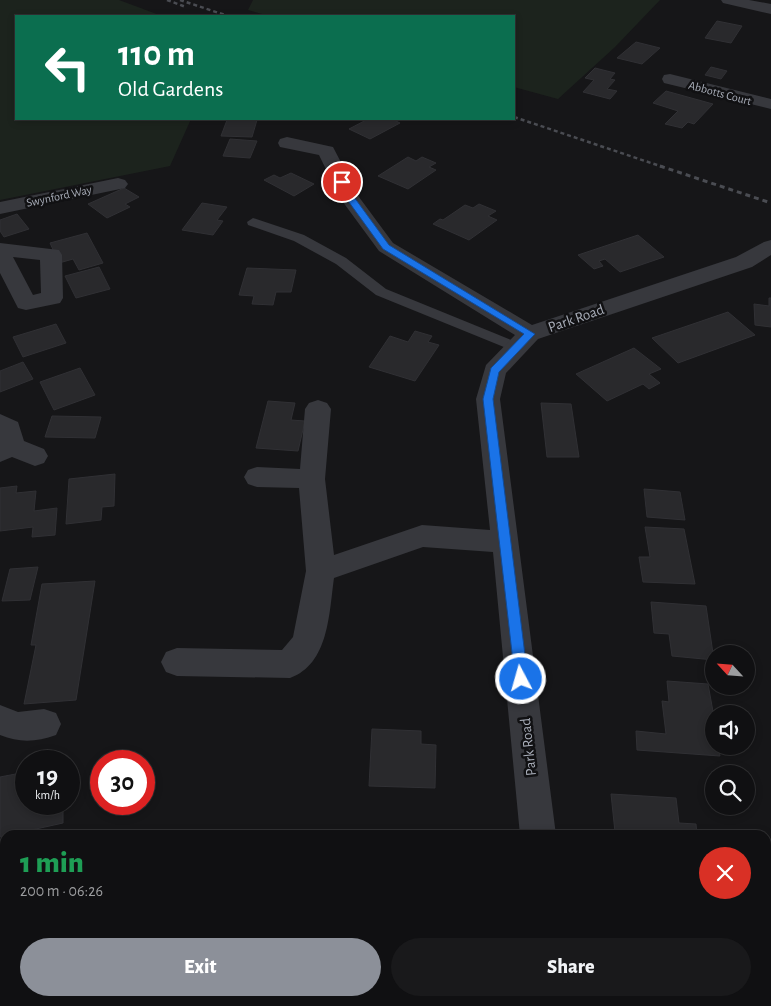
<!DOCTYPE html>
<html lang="en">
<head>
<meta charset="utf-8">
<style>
	body { margin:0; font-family:"Alegreya Sans",sans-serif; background:#19191b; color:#f1f3f6; height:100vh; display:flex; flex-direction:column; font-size:19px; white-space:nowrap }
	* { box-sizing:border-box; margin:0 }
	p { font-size:16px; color:#9c9d9f }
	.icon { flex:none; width:28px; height:28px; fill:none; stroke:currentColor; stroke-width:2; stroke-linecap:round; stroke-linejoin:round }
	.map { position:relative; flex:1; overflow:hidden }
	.panel { position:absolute; left:0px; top:830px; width:771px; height:176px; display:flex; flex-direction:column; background:#101012; border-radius:15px 15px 0 0; box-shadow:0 2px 8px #0003,0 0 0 1px #303032 }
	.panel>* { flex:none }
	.hud { position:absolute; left:15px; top:15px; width:500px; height:105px; border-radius:0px; box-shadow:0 2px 8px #0003,0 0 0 1px #303032; background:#0b6e4f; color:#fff; overflow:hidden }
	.needle { width:32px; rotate:296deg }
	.tools { position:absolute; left:705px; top:645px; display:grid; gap:10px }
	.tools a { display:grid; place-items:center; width:50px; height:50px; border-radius:50%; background:#101012; box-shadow:0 2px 8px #0003,0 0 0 1px #303032; font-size:25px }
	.speed { position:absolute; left:15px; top:750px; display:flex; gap:10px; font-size:25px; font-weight:700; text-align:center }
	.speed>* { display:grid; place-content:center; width:65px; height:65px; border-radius:50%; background:#101012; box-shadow:0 2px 8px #0003,0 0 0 1px #303032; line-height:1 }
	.speed small { font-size:12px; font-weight:400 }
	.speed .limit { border:8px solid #d22; background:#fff; color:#111 }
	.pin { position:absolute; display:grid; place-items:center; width:42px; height:42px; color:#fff; margin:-21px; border:2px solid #fff; border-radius:50%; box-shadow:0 1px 5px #0007 }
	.me { position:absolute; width:55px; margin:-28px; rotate:354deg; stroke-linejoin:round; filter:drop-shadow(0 0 4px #0008) }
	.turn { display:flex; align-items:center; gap:18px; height:105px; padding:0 20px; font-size:22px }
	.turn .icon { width:65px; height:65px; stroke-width:2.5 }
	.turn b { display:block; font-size:35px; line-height:42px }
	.round { display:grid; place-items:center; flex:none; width:52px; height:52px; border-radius:26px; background:#19191b }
	.head { display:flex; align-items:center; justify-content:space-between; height:85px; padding:0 20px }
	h1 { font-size:30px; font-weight:800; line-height:38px; color:#1e9e55 }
	.cta { display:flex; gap:10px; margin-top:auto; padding:10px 20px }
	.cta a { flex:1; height:58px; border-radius:30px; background:#8c9099; color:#fff; font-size:20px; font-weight:800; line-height:58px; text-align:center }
	.cta a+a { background:#19191b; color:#f1f3f6 }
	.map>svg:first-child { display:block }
</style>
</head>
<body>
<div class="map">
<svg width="771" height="1006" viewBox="0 0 771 1006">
	<rect width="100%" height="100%" fill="#161618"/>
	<path fill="#1c231d" d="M0,0H119L162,16H16V119H191L170,166L0,200Z
		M253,0H660L615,47L558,99L514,87V16H269L248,10Z"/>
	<path fill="#29292c" stroke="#303034" d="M717,21L742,26L731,43L705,38Z
		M636,42L660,48L642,64L617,58Z
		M711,67L727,71L721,79L705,75Z
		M595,68L615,73L610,79L615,80L607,89L617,91L610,99L583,92L594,80L585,78Z
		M666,91L713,104L694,124L688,122L682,128L665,124L678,111L653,103Z
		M368,119H392L400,123L370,139L349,129Z
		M227,120H257L252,137L221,136Z
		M230,139L257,141L250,158L223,156Z
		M408,157L416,161L422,157L436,163L429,167L436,170L408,189L378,176Z
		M291,173L314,184L294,196L264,180L274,175L280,178Z
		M124,188L139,197L125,204L130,207L107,218L88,204Z
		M202,203L227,207L217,220L223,221L213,235L182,230Z
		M479,204L496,211L488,216L497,220L469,240L433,224L440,219L443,220L465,205L473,208Z
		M17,214L29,229L4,237L0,231V220Z
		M87,233L103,263L79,270L73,259L59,263L50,243Z
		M638,235L664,257L620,272L605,259L599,261L603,266L594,269L578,255Z
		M99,267L110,289L76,298L65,276Z
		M247,268L296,270L291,292H276L273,305L252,304L254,296L239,295Z
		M769,298H771V327L755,325L754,304L769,306Z
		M728,312L755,335L678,363L652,338Z
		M56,324L66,343L23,357L13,337Z
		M415,331L432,336L428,342L439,345L415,381L369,367L390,336L408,342Z
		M634,348L661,369L649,374L660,383L649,389L643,384L607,401L576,374Z
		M23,362L33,379L0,392V371Z
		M80,368L95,395L54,410L40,382Z
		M268,401L295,403L291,420L305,421L298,451L256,448Z
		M541,403L571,404L579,457H547Z
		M52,416L101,417L95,438L45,437Z
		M115,474L114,506L102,507L101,520L66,524L69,479Z
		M17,486L16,493L36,491L34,511L57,508L55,535L32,537L33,527L0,531V488Z
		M644,489L680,492L685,520L647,517Z
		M645,527L684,529L695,584L643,582L639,557H650Z
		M38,567L30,600L2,601L10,569Z
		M95,581L76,700L24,704L36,645H31L42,584Z
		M651,602L706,606L714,660L672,656L669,634L654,633Z
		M667,681L708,684L714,717V746H718L720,756L637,750L636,731L666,734L662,701L669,702Z
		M372,729L421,731V744L436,745L435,788L369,786Z
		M26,772V804H63V823L0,837V777Z
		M611,794L676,798L679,823L696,824L697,835H636L615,832Z
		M5,917V961L2,963L0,958V920Z
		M5,966V1001H40L44,1006H0V971Z
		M678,1001H729L730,1006H678Z"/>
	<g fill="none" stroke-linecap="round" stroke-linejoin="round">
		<path fill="#37383d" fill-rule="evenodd" d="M253,218L304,235L346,258L386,289L521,344L523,347L521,350H511L376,295L336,264L294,241L248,225L247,222Z"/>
		<path fill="#37383d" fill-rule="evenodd" d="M721,0H749L771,4V14L723,3Z
			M670,74L771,99V109L664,83L662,79L664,75Z
			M287,137L333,147L359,197L393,243L532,325L736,257L764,242L771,240V255L752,267L538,339L506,373L500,399L556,835H520L493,552L423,547L334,578C329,613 329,664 290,678L177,676L166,672L161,662L166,652L177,648L282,650L293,637L306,571L299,488L257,487L248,484L244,477L248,470L257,467L300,469L305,409L309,403L318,400L327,403L331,409L325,479L334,555L422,525L490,530L476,399L486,365L515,335L379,251L340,198L319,155L280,147L278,143L280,139Z
			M118,178L125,180L128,184L125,188L0,214V202Z
			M0,243L59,250L62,255L63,298L60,303L26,310L18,308L0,273ZM13,257L40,260L41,293L33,295Z
			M0,414L18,422L24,441L44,449L48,456L44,463L35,466L12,457L0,462Z
			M0,705L18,712L44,709L56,713L61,724L56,735C36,742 20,743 0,735Z
			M536,1001H576V1006H536Z"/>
		<path stroke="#4a4c52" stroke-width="2.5" stroke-dasharray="4 3" stroke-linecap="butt" d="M167,0L186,7
			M180,0L228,16
			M514,117L663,167"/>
		<path stroke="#4a4c52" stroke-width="3" stroke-dasharray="5 4" stroke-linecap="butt" d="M660,166L771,203"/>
	</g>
	<path fill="#1a73e8" stroke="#114b97" d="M339,180H344L354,197L389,245L535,334L499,372L493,399L528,679L526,683H516L515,679L483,399L491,368L524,334L383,249L346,198Z"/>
	<g text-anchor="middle" stroke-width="5" stroke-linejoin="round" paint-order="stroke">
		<g font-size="12" fill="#a8adb8" stroke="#111113">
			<text transform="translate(720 93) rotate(15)" y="4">Abbotts Court</text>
			<text transform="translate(59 196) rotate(-12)" y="4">Swynford Way</text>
		</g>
		<g font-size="15" fill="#a8adb8" stroke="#111113">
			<text transform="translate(576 318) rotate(-19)" y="5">Park Road</text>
			<text transform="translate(528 747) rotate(-96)" y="5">Park Road</text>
		</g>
	</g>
</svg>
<div class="tools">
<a><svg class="needle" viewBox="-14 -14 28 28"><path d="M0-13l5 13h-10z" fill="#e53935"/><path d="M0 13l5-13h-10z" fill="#9c9d9f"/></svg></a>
<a><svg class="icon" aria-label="sound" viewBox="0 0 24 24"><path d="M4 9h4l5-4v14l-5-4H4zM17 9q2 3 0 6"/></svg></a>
<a><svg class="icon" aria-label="search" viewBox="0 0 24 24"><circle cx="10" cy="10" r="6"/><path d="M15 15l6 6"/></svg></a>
</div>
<div class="speed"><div>19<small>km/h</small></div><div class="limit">30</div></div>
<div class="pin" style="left:342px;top:182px;background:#d93025"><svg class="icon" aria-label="arrive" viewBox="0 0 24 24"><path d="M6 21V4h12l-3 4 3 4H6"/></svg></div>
<svg class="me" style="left:521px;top:679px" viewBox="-20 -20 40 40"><circle r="17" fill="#1a73e8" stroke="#fff" stroke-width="3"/><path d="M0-11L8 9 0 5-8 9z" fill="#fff"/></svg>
<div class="hud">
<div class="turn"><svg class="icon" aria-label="left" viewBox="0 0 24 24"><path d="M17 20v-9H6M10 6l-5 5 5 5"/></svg><div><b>110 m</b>Old Gardens</div></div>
</div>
<section class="panel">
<div class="head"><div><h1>1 min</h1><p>200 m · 06:26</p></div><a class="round" style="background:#d93025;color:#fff"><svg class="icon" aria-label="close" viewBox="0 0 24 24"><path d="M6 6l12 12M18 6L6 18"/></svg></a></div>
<div class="cta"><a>Exit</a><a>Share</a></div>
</section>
</div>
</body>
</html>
